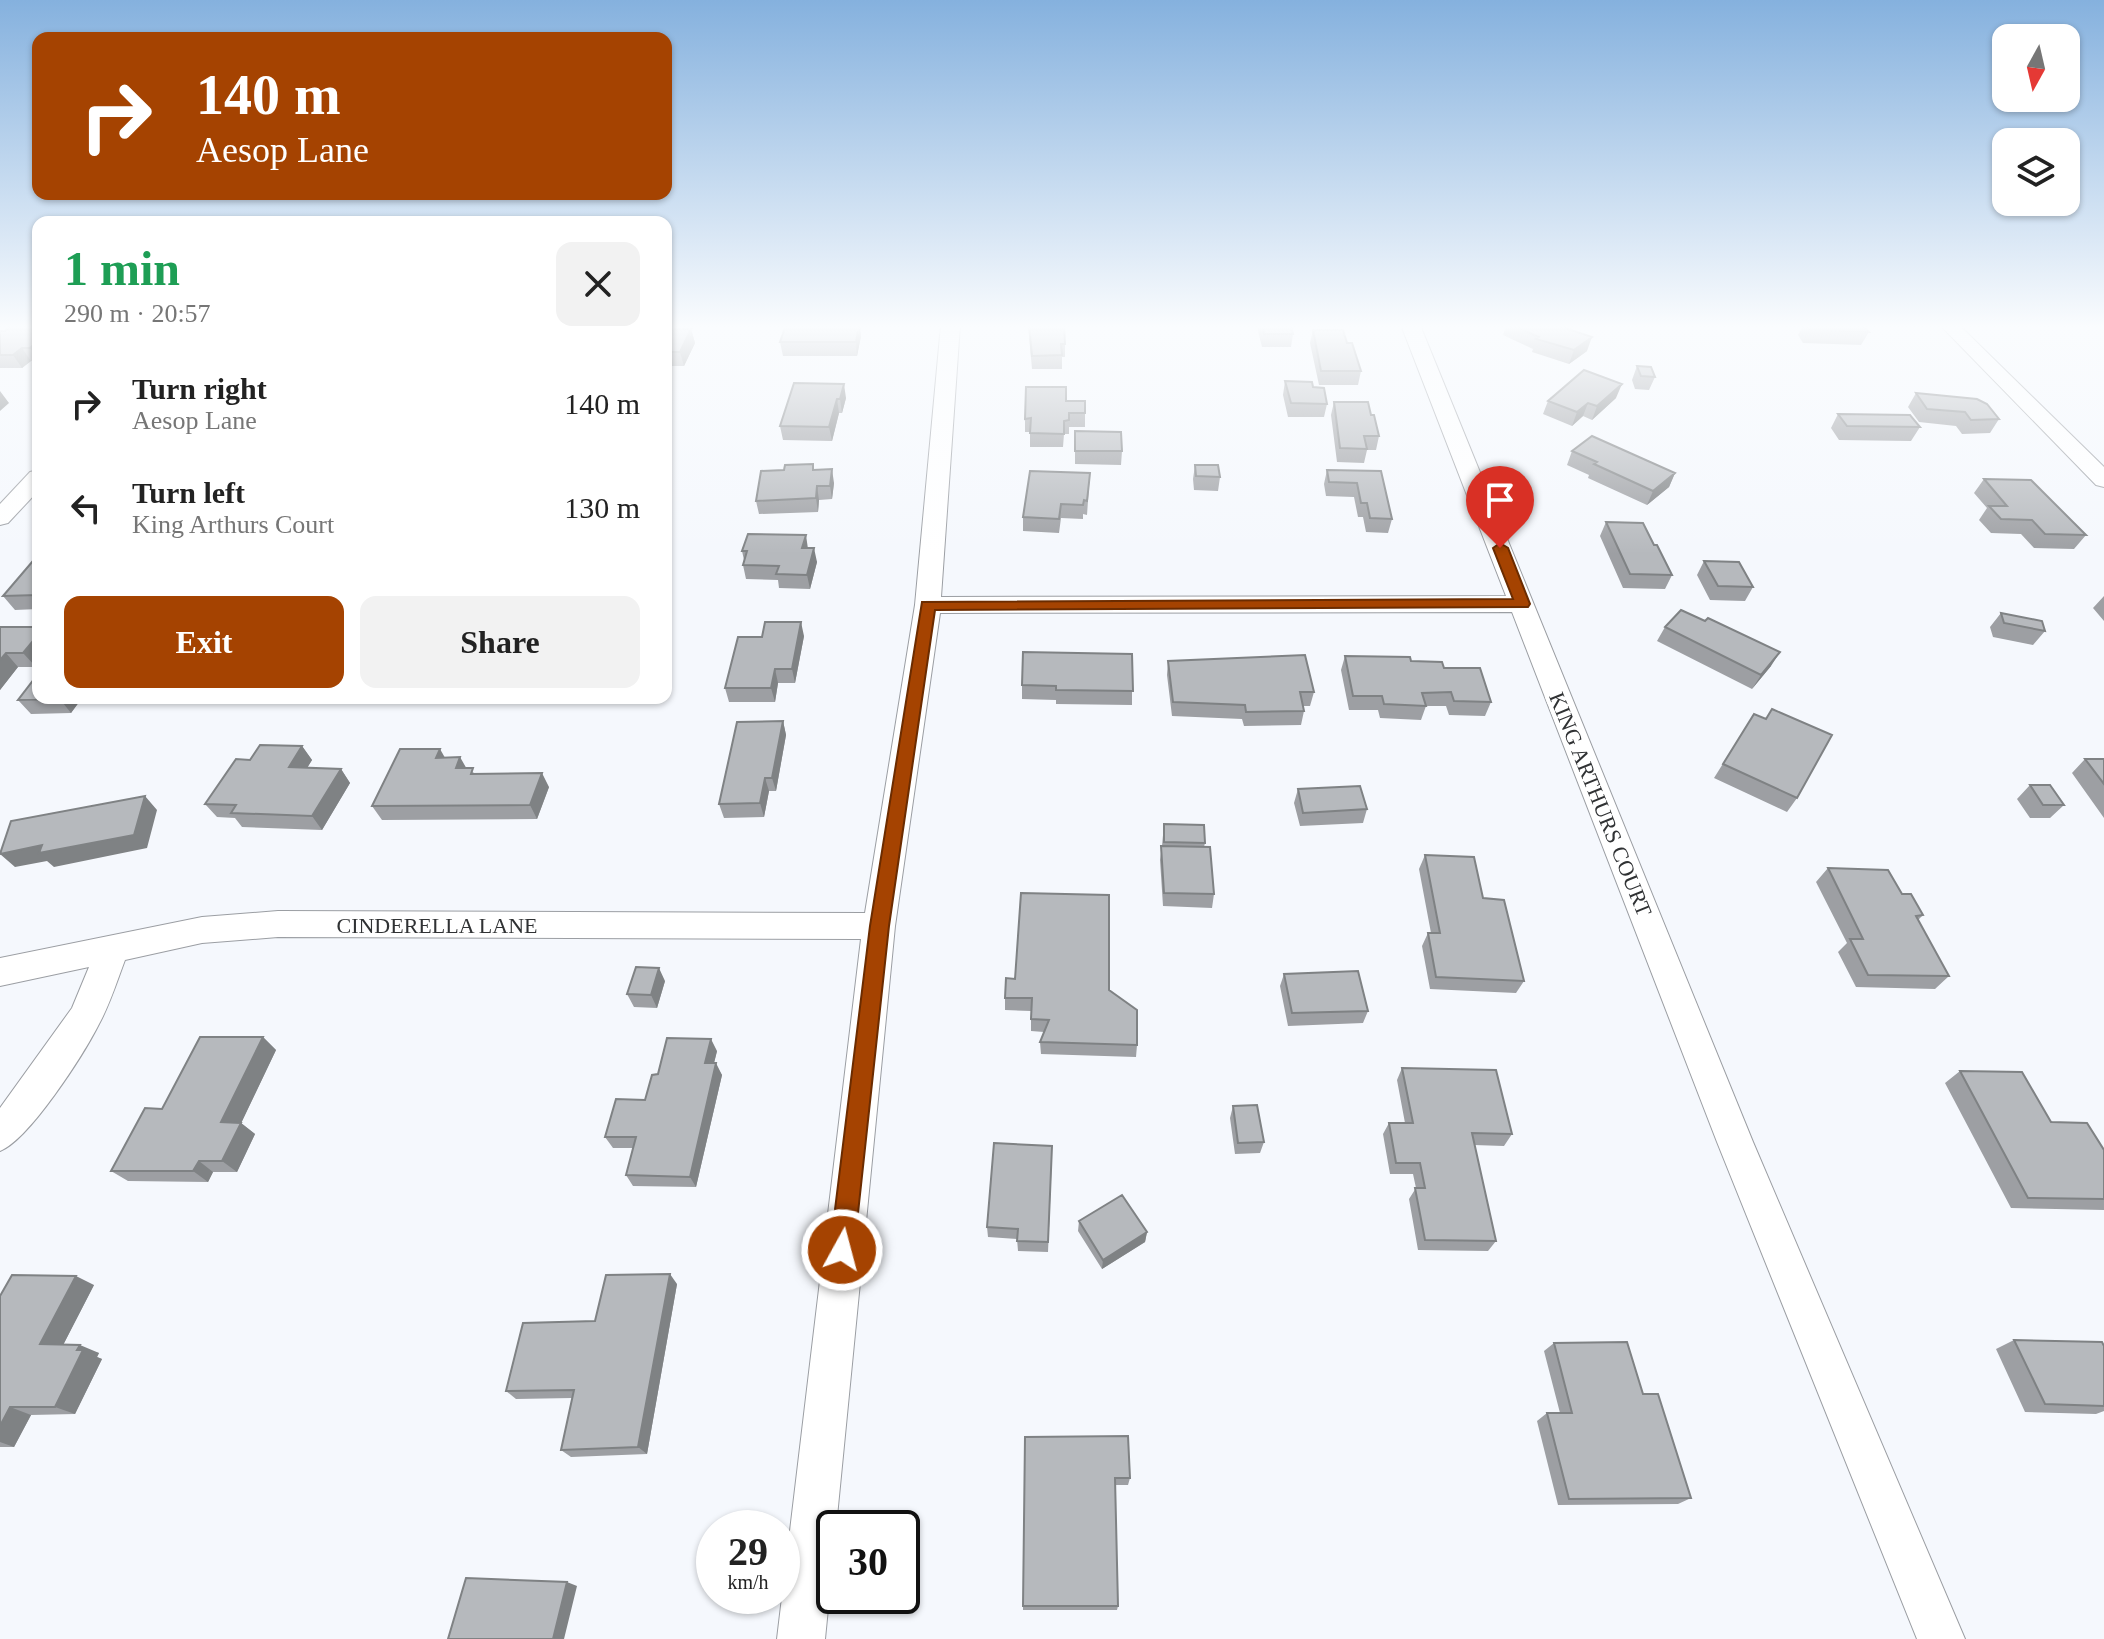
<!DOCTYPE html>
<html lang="en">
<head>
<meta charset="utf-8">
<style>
	body { margin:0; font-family:Georgia,serif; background:#f2f2f2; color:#222; height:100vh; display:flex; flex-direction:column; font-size:30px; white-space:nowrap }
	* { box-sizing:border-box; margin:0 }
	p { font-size:26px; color:#767676 }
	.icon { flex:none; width:44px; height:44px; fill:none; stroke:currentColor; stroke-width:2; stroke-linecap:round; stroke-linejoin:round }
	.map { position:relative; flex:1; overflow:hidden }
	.details { position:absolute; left:32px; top:216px; width:640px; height:488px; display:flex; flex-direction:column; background:#fff; border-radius:16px; box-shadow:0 2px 6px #0004 }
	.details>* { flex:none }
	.guide { position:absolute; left:32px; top:32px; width:640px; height:168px; border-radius:16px; box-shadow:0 2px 6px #0004; background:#a54301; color:#fff; overflow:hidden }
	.needle { width:52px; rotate:188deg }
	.tools { position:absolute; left:1992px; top:24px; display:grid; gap:16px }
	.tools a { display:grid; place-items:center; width:88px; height:88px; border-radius:16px; background:#fff; box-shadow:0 2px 6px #0004; font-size:40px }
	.speed { position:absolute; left:696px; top:1510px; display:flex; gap:16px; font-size:40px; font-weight:700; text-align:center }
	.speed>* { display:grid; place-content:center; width:104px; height:104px; border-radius:50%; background:#fff; box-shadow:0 2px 6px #0004; line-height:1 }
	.speed small { font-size:20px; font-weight:400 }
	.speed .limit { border:4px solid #111; border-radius:12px; background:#fff; color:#111 }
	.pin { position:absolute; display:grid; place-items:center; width:68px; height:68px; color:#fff; margin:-82px -34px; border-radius:50% 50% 50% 0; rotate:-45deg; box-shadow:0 0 8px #0007 }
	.pin .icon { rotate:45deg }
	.me { position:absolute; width:88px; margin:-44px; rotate:7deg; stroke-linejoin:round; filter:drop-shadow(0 0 6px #0008) }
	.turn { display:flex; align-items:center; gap:28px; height:168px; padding:0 32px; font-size:36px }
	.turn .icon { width:104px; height:104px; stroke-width:2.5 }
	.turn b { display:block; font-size:56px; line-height:68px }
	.round { display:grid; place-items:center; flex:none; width:84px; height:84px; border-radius:16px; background:#f2f2f2 }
	.overview { display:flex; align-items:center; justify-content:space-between; height:136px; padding:0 32px }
	h1 { font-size:48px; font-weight:600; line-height:60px; color:#1e9e55 }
	.primary-button { display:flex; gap:16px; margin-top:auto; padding:16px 32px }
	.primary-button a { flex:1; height:92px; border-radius:16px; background:#a54301; color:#fff; font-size:32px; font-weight:600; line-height:92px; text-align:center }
	.primary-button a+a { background:#f2f2f2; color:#222 }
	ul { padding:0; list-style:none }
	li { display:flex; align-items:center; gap:24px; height:104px; padding:0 32px }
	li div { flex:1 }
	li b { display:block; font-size:30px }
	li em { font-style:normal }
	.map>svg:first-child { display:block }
</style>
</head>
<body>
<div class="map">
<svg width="2104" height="1639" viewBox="0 0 2104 1639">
	<rect width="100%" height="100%" fill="#f5f8fd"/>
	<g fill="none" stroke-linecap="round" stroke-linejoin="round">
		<g stroke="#9b9ea3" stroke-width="2">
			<path id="street" d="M941,325H960L941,597L1506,596L1401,325H1420L1753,1142L1965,1639H1917L1717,1142L1512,612L940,613L895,926L825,1639H777L861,939L278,937L202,943L125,960C117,981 110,1004 99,1024C84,1054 29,1140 0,1151V1108L72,1008L89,967L0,986V958L202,917L278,911L865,913L915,605Z
				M1940,325H1959L2104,467V487L2096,485Z
				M38,470V491L8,523L0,525V504L30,472Z"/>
		</g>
		<use href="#street" fill="#fff" fill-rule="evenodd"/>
	</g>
	<path fill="#9d9fa3" d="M38,325V361H31L22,368H0V331Z
		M1028,325L1065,344V357H1062V369H1032Z
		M1259,325H1291L1293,334L1291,347H1262L1258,331Z
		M1506,325H1556L1587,351L1569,364L1532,352L1533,349L1503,335Z
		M1803,325H1862L1869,332L1861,345L1803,343L1798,335Z
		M666,329H691L695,343L684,366H666Z
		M1313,330L1347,343L1361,371L1358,385H1319L1310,343Z
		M861,336L857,356H783L780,342Z
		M1637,366L1655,377L1649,390L1635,389L1632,380Z
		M1285,381L1313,387L1327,404L1324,417H1288L1283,395Z
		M794,383L846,398L842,413H839L832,441L783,440L780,426Z
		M1916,393L1999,419L1990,433L1962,434L1956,426L1919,422L1908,407Z
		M1616,398L1592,420L1583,416L1572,426L1543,414L1548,401Z
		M1066,401H1085V427H1069V434H1064L1063,447H1030V432H1025V419Z
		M1334,402L1371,415L1379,436L1376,450H1367L1364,463L1337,462L1331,415Z
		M1838,414L1920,427L1911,441L1839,440L1831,428Z
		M1075,431L1122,451L1121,465L1075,464Z
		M1572,451L1675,473L1669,487L1647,505L1588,478L1589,475L1567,465Z
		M813,464L814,470L834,483L832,499L819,500L818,512L759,514L756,501L784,470Z
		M1195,465L1220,477L1218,491L1194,490L1193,479Z
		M1327,470L1381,471L1392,519L1388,533L1366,532L1363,517H1358L1354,497L1326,496L1324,484Z
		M1090,473L1087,515L1083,514V519L1061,518L1059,533L1023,531V517Z
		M1984,479L2086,535L2074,549L2034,548L2021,534L1991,533L1979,520L1987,508L1974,493Z
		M1606,522L1672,575L1665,589L1623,588L1600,536Z
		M808,548L817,562L810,589L779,588L778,580L746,579L743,565L744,560L742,551Z
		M38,555V609L15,610L3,596Z
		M1704,561L1753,587L1745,601L1710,600L1697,575Z
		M2104,596V621L2093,608Z
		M2001,613L2045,631L2033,645L1993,637L1990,627Z
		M1705,621L1771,666L1752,689L1657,641L1665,627Z
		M0,627H38L36,667H18L0,690Z
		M804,636L795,683H778L775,702H729L725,688Z
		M1132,654V705L1056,704V700L1022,699V685Z
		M1345,656L1411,661L1444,668L1491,702L1485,716L1449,715L1446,706H1426L1421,720L1380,718L1378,710H1349L1341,670Z
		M1168,661L1314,692L1310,706H1303L1304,711L1301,725L1244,726L1242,719L1172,716L1167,675Z
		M82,698L71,713L31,714L18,700Z
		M1772,709L1797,798L1787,812L1714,778L1754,714L1766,719Z
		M783,721L786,735L776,791H769L764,817L724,818L719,804Z
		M302,746L312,760L307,768L341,769L350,783L322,830L242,827L235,818L217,817L205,804L250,760Z
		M445,757L476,774L549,787L537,819L382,820L372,806Z
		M2085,759H2104V818L2072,773Z
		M2030,785L2064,805L2050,818H2030L2017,799Z
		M1298,789L1367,809L1363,823L1300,826L1294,803Z
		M1164,824L1205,843L1204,847L1214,894L1212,908L1163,906L1160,860L1162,846Z
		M1425,855L1483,898L1524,981L1516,993L1430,989L1422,946L1428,933H1431L1419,869Z
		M1828,868L1902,894L1923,915L1918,920L1949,976L1935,989L1856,987L1838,952L1847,943L1816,882Z
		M1284,974L1368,1011L1363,1023L1288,1026L1280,986Z
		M665,981L657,1008L634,1007L627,994Z
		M1109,990L1137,1045L1136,1057L1041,1054L1040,1042L1044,1032L1031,1031V1011L1005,1010V998Z
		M263,1037L276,1050L241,1123L255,1134L237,1172H213L208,1182L128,1181L111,1171L162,1109Z
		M717,1051L714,1063L722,1075L696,1187L633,1186L626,1175L633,1148H613L605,1137L645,1100L658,1074Z
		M1402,1068L1512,1134L1504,1146L1474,1145L1496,1241L1488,1251L1418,1250L1409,1199L1416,1188L1413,1174H1390L1383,1134L1389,1123H1405L1397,1080Z
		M1960,1071L2104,1150V1210L2011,1208L1945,1083Z
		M1233,1106L1264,1142L1260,1153L1235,1154L1230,1118Z
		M1052,1157L1048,1252L1018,1251L1017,1239L988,1237L987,1227Z
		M1079,1221L1147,1232L1145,1242L1102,1269L1078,1231Z
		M677,1284L647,1454L571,1457L561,1450L572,1398L516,1399L506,1391L595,1321Z
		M94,1285L63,1345L99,1353L97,1357L102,1359L75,1414L31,1415L14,1447H0V1296Z
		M2014,1340L2104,1346V1411L2096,1414L2025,1412L1996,1349Z
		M1554,1343L1643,1394L1691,1498L1678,1504L1558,1505L1537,1421L1547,1413H1560L1544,1351Z
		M1025,1437L1130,1478L1128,1485H1115L1118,1606L1117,1610H1023Z"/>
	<path fill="#7f8284" d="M860,325L861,336L857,356L856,342Z
		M691,329L695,343L684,366L680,352Z
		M1592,337L1587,351L1569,364L1574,350Z
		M38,341V359L30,348Z
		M22,348L31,361L22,368L13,355Z
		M844,384L846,398L842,413L840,399Z
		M1622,384L1616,398L1592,420L1597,406Z
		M0,391L9,403L0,411Z
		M837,399L839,413L832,441L829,427Z
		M1588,403L1583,416L1572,426L1577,412Z
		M832,469L834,483L832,499L830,486Z
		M1675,473L1669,487L1647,505L1653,491Z
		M817,486L819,500L818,512L816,498Z
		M806,535L808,549L802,548Z
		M814,548L817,562L810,589L807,575Z
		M801,622L804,636L795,683L792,669Z
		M38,635V664L36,667L23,653Z
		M1780,652L1771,666L1752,689L1761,675Z
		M6,653L18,667L0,690V660Z
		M775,669L778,683L775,702L771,688Z
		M59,698H82L71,713Z
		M783,721L786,735L776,791L772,778Z
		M302,746L312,760L299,781L289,767Z
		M440,749L448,763L436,758Z
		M460,757L468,771L456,768Z
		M341,769L350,783L322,830L312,816Z
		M542,773L549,787L537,819L530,805Z
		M765,778L769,791L764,817L760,803Z
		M145,796L157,810L147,848L54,867L47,861L15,867L0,854Z
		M659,968L665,981L657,1008L651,995Z
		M263,1037L276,1050L236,1134L221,1122Z
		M711,1039L717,1051L711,1075L705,1063Z
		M716,1063L722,1075L696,1187L690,1177Z
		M241,1123L255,1134L237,1172L222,1161Z
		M199,1161L213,1172L208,1182L193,1171Z
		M1147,1232L1145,1242L1102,1269L1103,1260Z
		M670,1274L677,1284L647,1454L638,1447Z
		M76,1276L94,1285L59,1353L40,1344Z
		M80,1345L99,1353L97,1357L102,1359L75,1414L55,1407Z
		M10,1407L31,1415L14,1447L0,1442V1426Z
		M567,1582L577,1586L564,1639H553Z"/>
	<path fill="#b6b9bd" stroke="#7f8284" stroke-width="2" d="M13,325H38V341L30,348H22L13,355H0V331H5Z
		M786,325H859L856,342H780Z
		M1029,325H1064L1065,344H1061L1062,355L1032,356Z
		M1262,325H1291L1293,334H1264Z
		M1512,325H1556L1592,337L1574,350L1536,339L1539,337Z
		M1806,325H1862L1869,332L1810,330Z
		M666,329H691L680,352H666Z
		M1313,330H1343L1347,343H1352L1361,371H1321Z
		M1637,366L1651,367L1655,377L1641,376Z
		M1584,370L1622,384L1597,406L1588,403L1577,412L1548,401Z
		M1285,381L1312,382L1313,387L1324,388L1327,404L1291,403Z
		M794,383L844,384L840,399H837L829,427L780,426Z
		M1026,387H1066V401H1085V413H1069V420L1064,421V434L1030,433L1031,418L1025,419Z
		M1916,393L1977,399L1987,404L1999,419L1971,420L1965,412L1927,409Z
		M1334,402H1368L1371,415H1374L1379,436H1364L1367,449L1340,448Z
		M1838,414L1910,415L1920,427L1847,426Z
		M1075,431L1121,432L1122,451H1075Z
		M1592,436L1675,473L1653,491L1594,464L1597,462L1572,451Z
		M813,464V470L832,469L830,486H817L816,498L756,501L761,471L784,470L785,465Z
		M1195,465H1218L1220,477L1196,476Z
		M1327,470L1381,471L1392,519L1370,518L1367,503H1361L1357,483L1329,482Z
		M1030,471L1090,473L1087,501L1084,500L1083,505L1061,504L1059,519L1023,517Z
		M1984,479L2031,480L2086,535L2045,534L2032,520L2001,519L1989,506H2007Z
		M1606,522L1643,523L1654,545H1657L1672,575L1630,574Z
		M748,534L806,535L802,548H814L807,575L776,574L779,566L743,565L747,551H742Z
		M38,555V595L3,596Z
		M1704,561L1739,562L1753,587L1718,586Z
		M1681,610L1705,621L1708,618L1780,652L1761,675L1665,627Z
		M2001,613L2042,621L2045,631L2004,623Z
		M765,622H801L792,669H775L771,688H725L738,637H762Z
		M0,627H38V635L23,653H6L0,660Z
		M1023,652L1132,654L1133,691L1056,690V686L1022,685Z
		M1305,655L1314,692H1300L1304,711L1246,712L1245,705L1173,702L1168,661Z
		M1345,656L1410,657L1411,661L1442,662L1444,668H1480L1491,702L1454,701L1451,692L1422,693L1426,706L1384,704L1382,696H1353Z
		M38,674V698L59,699L18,700Z
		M1772,709L1832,735L1797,798L1723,764L1754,714L1766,719Z
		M783,721L772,778H765L760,803L719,804L737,722Z
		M260,745L302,746L289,767L341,769L312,816L231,813L236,805L205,804L236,759L250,760Z
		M400,749H440L436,758L460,757L456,768H473L471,774L542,773L530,805L372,806Z
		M2085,759H2104V784Z
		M2030,785H2050L2064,805H2043Z
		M1360,786L1367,809L1303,813L1298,789Z
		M145,796L134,835L39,853L42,845L0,854L11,821Z
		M1164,824L1204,825L1205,843L1164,842Z
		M1161,846L1210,847L1214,894L1164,893Z
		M1425,855L1474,857L1483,898L1504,900L1524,981L1436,977L1428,933H1440Z
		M1828,868L1888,870L1902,894H1911L1923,915L1916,916L1949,976L1868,975L1850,939H1863Z
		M1021,893L1109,895V990L1137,1010V1045L1040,1042L1049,1020L1031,1019L1032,998H1005L1006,978L1015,979Z
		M636,967L659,968L651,995L627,994Z
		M1358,971L1368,1011L1292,1013L1284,974Z
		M200,1037H263L221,1122L241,1123L222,1161H199L193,1171H111L145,1108L162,1109Z
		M667,1038L711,1039L705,1063H716L690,1177L626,1175L636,1137H605L616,1099L645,1100L652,1075L658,1074Z
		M1402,1068L1496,1070L1512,1134L1472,1133L1496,1241L1425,1240L1415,1188H1425L1420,1163H1396L1389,1123H1413Z
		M1960,1071L2022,1072L2051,1122L2087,1123L2104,1150V1199L2028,1198Z
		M1257,1105L1264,1142L1238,1143L1233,1106Z
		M994,1143L1052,1146L1048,1242L1017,1241L1018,1229L987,1227Z
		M1122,1195L1147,1232L1103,1260L1079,1221Z
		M670,1274L638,1447L561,1450L574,1390L506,1391L523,1323L595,1321L606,1275Z
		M12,1275L76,1276L40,1344L80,1345L77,1350H83L55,1407H10L0,1426V1296Z
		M2014,1340L2102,1342L2104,1346V1406L2045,1404Z
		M1627,1342L1643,1394H1658L1691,1498L1569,1499L1547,1413H1572L1554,1343Z
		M1128,1436L1130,1478H1115L1118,1606H1023L1025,1437Z
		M466,1578L567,1582L553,1639H448Z"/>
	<linearGradient id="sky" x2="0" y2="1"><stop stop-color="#85b1de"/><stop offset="0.59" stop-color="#fafcfe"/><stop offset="1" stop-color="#fafcfe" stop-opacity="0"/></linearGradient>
	<rect width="2104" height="554" fill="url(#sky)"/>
	<path fill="#a54301" stroke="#6b2c01" stroke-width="2" d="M1500,543L1508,548L1530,604L1528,607L935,610L889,926L854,1250L850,1258L842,1262L834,1258L830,1250L870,926L922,602L1513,599L1493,548Z"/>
	<g text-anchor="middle" stroke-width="8" stroke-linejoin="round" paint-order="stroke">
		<g font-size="22" fill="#303234" stroke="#fff">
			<text transform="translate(1601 804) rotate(68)" y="8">KING ARTHURS COURT</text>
			<text x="437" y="933">CINDERELLA LANE</text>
		</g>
	</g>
</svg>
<div class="tools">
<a><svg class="needle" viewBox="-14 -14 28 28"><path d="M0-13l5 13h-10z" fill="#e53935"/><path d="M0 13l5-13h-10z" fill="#767676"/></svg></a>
<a><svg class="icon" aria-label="layers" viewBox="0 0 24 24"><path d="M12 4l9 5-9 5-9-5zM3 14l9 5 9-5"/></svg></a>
</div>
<div class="speed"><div>29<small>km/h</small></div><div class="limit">30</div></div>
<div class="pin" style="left:1500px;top:548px;background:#d93025"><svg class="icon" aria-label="arrive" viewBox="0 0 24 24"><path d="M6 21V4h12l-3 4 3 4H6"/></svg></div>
<svg class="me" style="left:842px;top:1250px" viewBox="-20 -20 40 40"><circle r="17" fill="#a54301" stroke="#fff" stroke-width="3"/><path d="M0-11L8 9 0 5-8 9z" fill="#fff"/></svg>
<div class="guide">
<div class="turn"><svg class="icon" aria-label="right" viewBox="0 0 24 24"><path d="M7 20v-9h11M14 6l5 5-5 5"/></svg><div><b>140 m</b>Aesop Lane</div></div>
</div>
<section class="details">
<div class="overview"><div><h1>1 min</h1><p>290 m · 20:57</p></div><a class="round"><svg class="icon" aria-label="close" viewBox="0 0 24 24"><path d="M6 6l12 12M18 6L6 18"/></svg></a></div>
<ul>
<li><svg class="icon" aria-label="right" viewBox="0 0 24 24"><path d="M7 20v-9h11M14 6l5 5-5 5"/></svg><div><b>Turn right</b><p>Aesop Lane</p></div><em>140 m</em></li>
<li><svg class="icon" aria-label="left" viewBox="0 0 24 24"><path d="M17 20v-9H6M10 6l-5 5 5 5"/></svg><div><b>Turn left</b><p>King Arthurs Court</p></div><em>130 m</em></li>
</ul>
<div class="primary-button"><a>Exit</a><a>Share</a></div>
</section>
</div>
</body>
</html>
